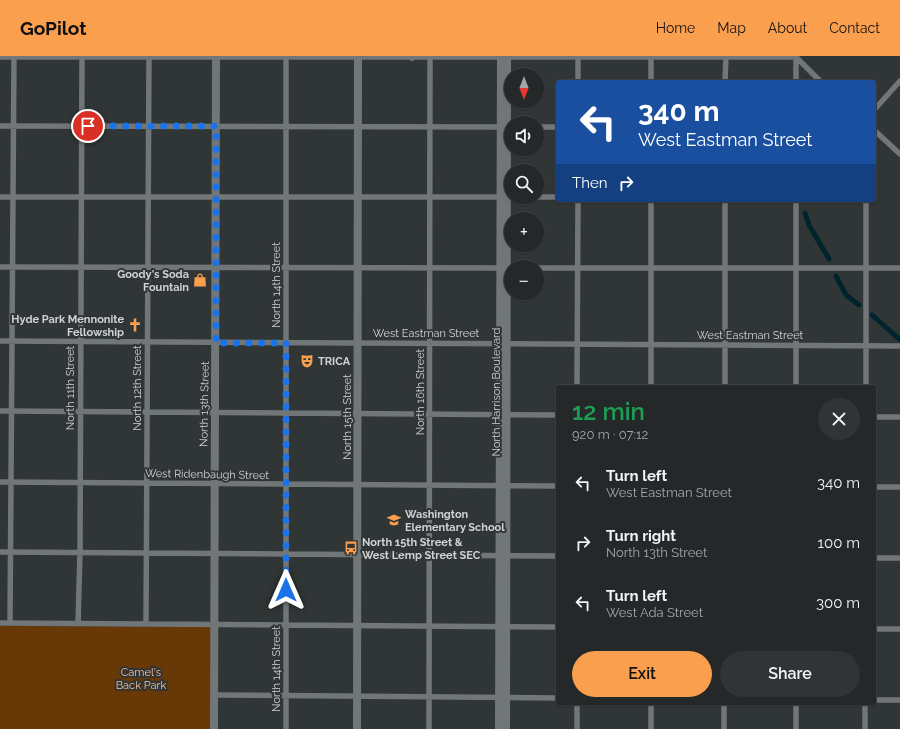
<!DOCTYPE html>
<html lang="en">
<head>
<meta charset="utf-8">
<style>
	body { margin:0; font-family:Raleway,sans-serif; background:#303434; color:#f1f3f6; height:100vh; display:flex; flex-direction:column; font-size:15px; white-space:nowrap }
	* { box-sizing:border-box; margin:0 }
	p { font-size:13px; color:#a3a6a8 }
	.icon { flex:none; width:22px; height:22px; fill:none; stroke:currentColor; stroke-width:2; stroke-linecap:round; stroke-linejoin:round }
	.map { position:relative; flex:1; overflow:hidden }
	.panel { position:absolute; left:556px; top:329px; width:320px; height:320px; display:flex; flex-direction:column; background:#242828; border-radius:4px; box-shadow:0 1px 3px #0004,0 0 0 1px #414445 }
	.panel>* { flex:none }
	.banner { position:absolute; left:556px; top:24px; width:320px; height:122px; border-radius:4px; box-shadow:0 1px 3px #0004,0 0 0 1px #414445; background:#1a4fa0; color:#fff; overflow:hidden }
	.needle { width:26px; rotate:180deg }
	.controls { position:absolute; left:504px; top:12px; display:grid; gap:8px }
	.controls a { display:grid; place-items:center; width:40px; height:40px; border-radius:50%; background:#242828; box-shadow:0 1px 3px #0004,0 0 0 1px #414445; font-size:20px }
	.pin { position:absolute; display:grid; place-items:center; width:34px; height:34px; color:#fff; margin:-17px; border:2px solid #fff; border-radius:50%; box-shadow:0 1px 4px #0007 }
	.me { position:absolute; width:44px; margin:-22px; rotate:0deg; stroke-linejoin:round; filter:drop-shadow(0 0 3px #0008) }
	.turn { display:flex; align-items:center; gap:14px; height:84px; padding:0 16px; font-size:18px }
	.turn .icon { width:52px; height:52px; stroke-width:2.5 }
	.turn b { display:block; font-size:28px; line-height:34px }
	.then { display:flex; align-items:center; height:38px; padding:0 16px; background:#0003; gap:8px; font-size:15px }
	.round { display:grid; place-items:center; flex:none; width:42px; height:42px; border-radius:21px; background:#303434 }
	.head { display:flex; align-items:center; justify-content:space-between; height:68px; padding:0 16px }
	h1 { font-size:24px; font-weight:600; line-height:30px; color:#1e9e55 }
	.button { display:flex; gap:8px; margin-top:auto; padding:8px 16px }
	.button a { flex:1; height:46px; border-radius:24px; background:#fa9f4e; color:#111; font-size:16px; font-weight:600; line-height:46px; text-align:center }
	.button a+a { background:#303434; color:#f1f3f6 }
	ul { padding:0; list-style:none }
	li { display:flex; align-items:center; gap:12px; height:60px; padding:0 16px }
	li div { flex:1 }
	li b { display:block; font-size:15px }
	li em { font-style:normal }
	header { display:flex; align-items:center; gap:24px; box-sizing:border-box; height:56px; padding:0 20px; background:#fa9f4e; color:#111 }
	header strong { font-size:19px }
	nav { display:flex; gap:22px; margin-inline-start:auto; font-size:14px }
	.map>svg:first-child { display:block }
</style>
</head>
<body>
<header>
<strong>GoPilot</strong>
<nav><a>Home</a><a>Map</a><a>About</a><a>Contact</a></nav>
</header>
<div class="map">
<svg width="900" height="673" viewBox="0 0 900 673">
	<rect width="100%" height="100%" fill="#303536"/>
	<path fill="#683907" d="M0,570L211,571L210,673H0Z"/>
	<g fill="none" stroke-linecap="round" stroke-linejoin="round">
		<path stroke="#00242e" stroke-width="5" d="M805,157L809,169L829,203
			M836,220L846,239L859,249
			M872,259L899,283"/>
		<path stroke="#717678" stroke-width="5.5" d="M796,0V26
			M0,1H796L821,26
			M578,26V1
			M651,26V0
			M725,26L726,0
			M874,54L900,25
			M0,70L511,71
			M537,71H558
			M874,74L900,98
			M0,141H558
			M796,144V331
			M0,211L511,212
			M537,212H900
			M0,285L900,290
			M577,331L578,144
			M651,331V144
			M725,331V144
			M866,331V144
			M0,355L558,359
			M874,361H900
			M0,426L558,430
			M874,431H900
			M0,496L558,500
			M874,502H900
			M0,567L558,571
			M10,567L14,0
			M78,568L80,497L82,0
			M146,568L149,0
			M874,573H900
			M214,639L558,642
			M874,644H900
			M796,647V673
			M286,673V1
			M429,673L430,0
			M577,673V647
			M651,673V647
			M724,673V647
			M865,673V647"/>
		<path stroke="#717678" stroke-width="8" d="M412,1L413,0
			M214,673L216,0
			M357,673L358,0
			M499,673L501,0
			M506,673L507,0"/>
	</g>
	<g fill="none" stroke-linecap="round" stroke-linejoin="round">
		<path stroke="#1a73e8" stroke-width="7" stroke-dasharray="0 12.6" d="M88,70H216V287H286V534"/>
	</g>
	<defs>
		<g id="shop-bare" transform="scale(1.08)"><path d="M-5-2.5h2.3a2.7 3.5 0 0 1 5.4 0H5L5.5 6h-11ZM-1.5-2.5h3a1.5 2.3 0 0 0-3 0Z" fill="#fa9f4e" stroke="#303536" stroke-width="2.5" paint-order="stroke"/></g>
		<g id="church-bare" transform="scale(1.08)"><path d="M-1.2-6h2.4v3.5h3.3v2.4h-3.3V6h-2.4V-.1h-3.3v-2.4h3.3Z" fill="#fa9f4e" stroke="#303536" stroke-width="2.5" paint-order="stroke"/></g>
		<g id="theatre-bare" transform="scale(1.08)"><path d="M-5-5.5Q0-4 5-5.5V0Q5 5 0 6Q-5 5-5 0ZM-3.3-2.5H-1v1.5H-3.3ZM1-2.5H3.3v1.5H1ZM-2.8 1Q0 5.5 2.8 1Z" fill="#fa9f4e" stroke="#303536" stroke-width="2.5" paint-order="stroke"/></g>
		<g id="school-bare" transform="scale(1.08)"><path d="M0-5L7-2L0 1L-7-2ZM-4 1L0 2.5L4 1V4Q0 6-4 4Z" fill="#fa9f4e" stroke="#303536" stroke-width="2.5" paint-order="stroke"/></g>
		<g id="bus-bare" transform="scale(1.08)"><path d="M-5-6H5V4H4V6H2V4H-2V6H-4V4H-5ZM-3.5-4V0h7V-4ZM-3.5 1.2v1.5H-2V1.2ZM2 1.2v1.5H3.5V1.2Z" fill="#fa9f4e" stroke="#303536" stroke-width="2.5" paint-order="stroke"/></g>
	</defs>
	<g fill-rule="evenodd">
		<use href="#shop-bare" x="200" y="224"/>
		<use href="#church-bare" x="135" y="269"/>
		<use href="#theatre-bare" x="307" y="305"/>
		<use href="#school-bare" x="394" y="464"/>
		<use href="#bus-bare" x="351" y="492"/>
	</g>
	<g text-anchor="middle" stroke-width="4" stroke-linejoin="round" paint-order="stroke">
		<g font-size="11" font-weight="bold" fill="#cfd2d3" stroke="#303536" text-anchor="start">
			<text x="189" y="222" text-anchor="end">Goody's Soda<tspan x="189" dy="13">Fountain</tspan></text>
			<text x="124" y="267" text-anchor="end">Hyde Park Mennonite<tspan x="124" dy="13">Fellowship</tspan></text>
			<text x="318" y="309">TRICA</text>
			<text x="405" y="462">Washington<tspan x="405" dy="13">Elementary School</tspan></text>
			<text x="362" y="490">North 15th Street &amp;<tspan x="362" dy="13">West Lemp Street SEC</tspan></text>
		</g>
		<g font-size="11" fill="#cfd2d3" stroke="#303536">
			<text transform="translate(276 229) rotate(-90)" y="4">North 14th Street</text>
			<text x="426" y="281">West Eastman Street</text>
			<text x="750" y="283">West Eastman Street</text>
			<text transform="translate(70 332) rotate(-90)" y="4">North 11th Street</text>
			<text transform="translate(137 332) rotate(-90)" y="4">North 12th Street</text>
			<text transform="translate(420 336) rotate(-90)" y="4">North 16th Street</text>
			<text transform="translate(496 336) rotate(-90)" y="4">North Harrison Boulevard</text>
			<text transform="translate(204 348) rotate(-89)" y="4">North 13th Street</text>
			<text transform="translate(347 361) rotate(-90)" y="4">North 15th Street</text>
			<text transform="translate(207 418) rotate(1)" y="4">West Ridenbaugh Street</text>
			<text transform="translate(276 613) rotate(-90)" y="4">North 14th Street</text>
		</g>
		<g font-size="11" fill="#f9c194" stroke="#303536">
			<text x="141" y="620">Camel's<tspan x="141" dy="13">Back Park</tspan></text>
		</g>
	</g>
</svg>
<div class="controls">
<a><svg class="needle" viewBox="-14 -14 28 28"><path d="M0-13l5 13h-10z" fill="#e53935"/><path d="M0 13l5-13h-10z" fill="#a3a6a8"/></svg></a>
<a><svg class="icon" aria-label="sound" viewBox="0 0 24 24"><path d="M4 9h4l5-4v14l-5-4H4zM17 9q2 3 0 6"/></svg></a>
<a><svg class="icon" aria-label="search" viewBox="0 0 24 24"><circle cx="10" cy="10" r="6"/><path d="M15 15l6 6"/></svg></a>
<a>+</a>
<a>−</a>
</div>
<div class="pin" style="left:88px;top:70px;background:#d93025"><svg class="icon" aria-label="arrive" viewBox="0 0 24 24"><path d="M6 21V4h12l-3 4 3 4H6"/></svg></div>
<svg class="me" style="left:286px;top:534px" viewBox="-20 -20 40 40"><path d="M0-17L14 15 0 8-14 15z" fill="#1a73e8" stroke="#fff" stroke-width="4"/></svg>
<div class="banner">
<div class="turn"><svg class="icon" aria-label="left" viewBox="0 0 24 24"><path d="M17 20v-9H6M10 6l-5 5 5 5"/></svg><div><b>340 m</b>West Eastman Street</div></div>
<div class="then">Then<svg class="icon" aria-label="right" viewBox="0 0 24 24"><path d="M7 20v-9h11M14 6l5 5-5 5"/></svg></div>
</div>
<section class="panel">
<div class="head"><div><h1>12 min</h1><p>920 m · 07:12</p></div><a class="round"><svg class="icon" aria-label="close" viewBox="0 0 24 24"><path d="M6 6l12 12M18 6L6 18"/></svg></a></div>
<ul>
<li><svg class="icon" aria-label="left" viewBox="0 0 24 24"><path d="M17 20v-9H6M10 6l-5 5 5 5"/></svg><div><b>Turn left</b><p>West Eastman Street</p></div><em>340 m</em></li>
<li><svg class="icon" aria-label="right" viewBox="0 0 24 24"><path d="M7 20v-9h11M14 6l5 5-5 5"/></svg><div><b>Turn right</b><p>North 13th Street</p></div><em>100 m</em></li>
<li><svg class="icon" aria-label="left" viewBox="0 0 24 24"><path d="M17 20v-9H6M10 6l-5 5 5 5"/></svg><div><b>Turn left</b><p>West Ada Street</p></div><em>300 m</em></li>
</ul>
<div class="button"><a>Exit</a><a>Share</a></div>
</section>
</div>
</body>
</html>
